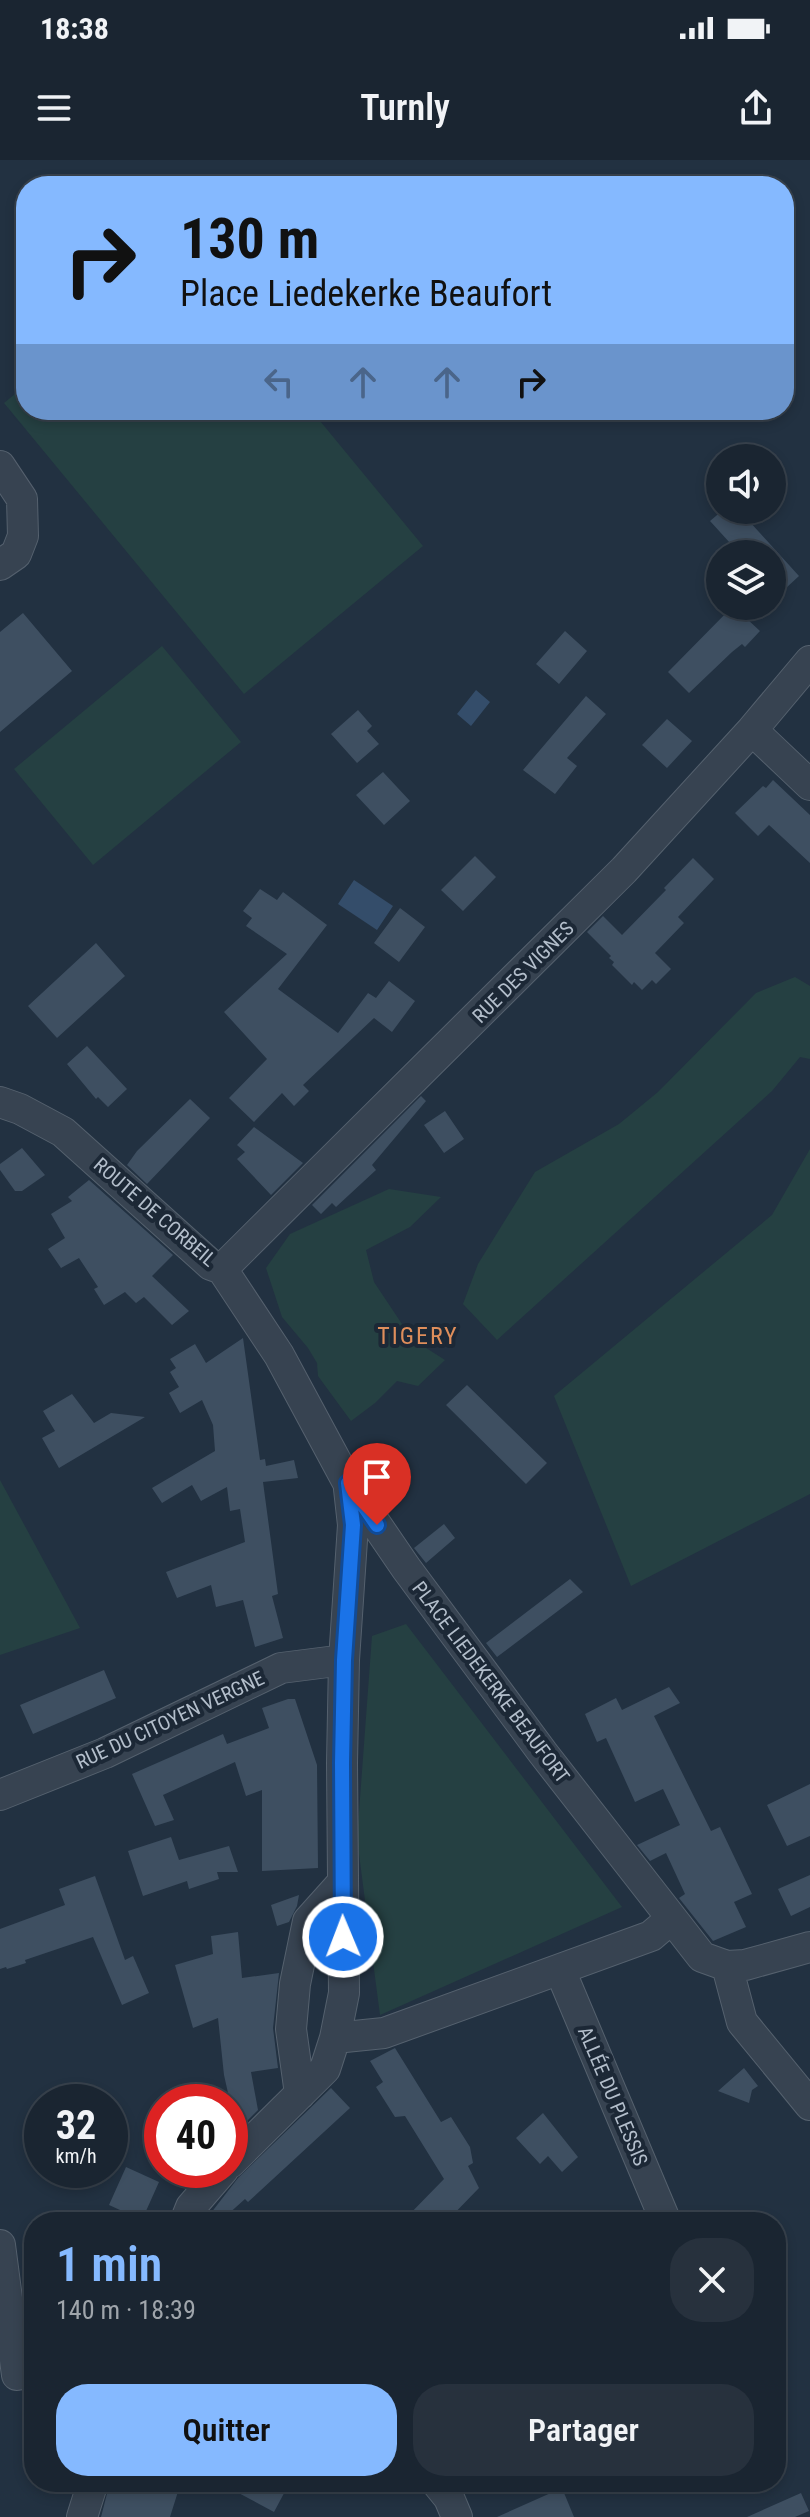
<!DOCTYPE html>
<html lang="fr">
<head>
<meta charset="utf-8">
<style>
	body { margin:0; font-family:"Roboto Condensed",sans-serif; background:#27313d; color:#f1f3f6; height:100vh; display:flex; flex-direction:column; font-size:30px; white-space:nowrap }
	* { box-sizing:border-box; margin:0 }
	p { font-size:26px; color:#9fa5ab }
	.icon { flex:none; width:44px; height:44px; fill:none; stroke:currentColor; stroke-width:2; stroke-linecap:round; stroke-linejoin:round }
	.map { position:relative; flex:1; overflow:hidden }
	.sheet { position:absolute; left:24px; top:2052px; width:762px; height:280px; display:flex; flex-direction:column; background:#1a2531; border-radius:32px; box-shadow:0 4px 12px #0003,0 0 0 2px #38424d }
	.sheet>* { flex:none }
	.banner { position:absolute; left:16px; top:16px; width:778px; height:244px; border-radius:32px; box-shadow:0 4px 12px #0003,0 0 0 2px #38424d; background:#85b9ff; color:#111; overflow:hidden }
	.buttons { position:absolute; left:706px; top:284px; display:grid; gap:16px }
	.buttons a { display:grid; place-items:center; width:80px; height:80px; border-radius:50%; background:#1a2531; box-shadow:0 4px 12px #0003,0 0 0 2px #38424d; font-size:40px }
	.speed { position:absolute; left:24px; top:1924px; display:flex; gap:16px; font-size:40px; font-weight:700; text-align:center }
	.speed>* { display:grid; place-content:center; width:104px; height:104px; border-radius:50%; background:#1a2531; box-shadow:0 4px 12px #0003,0 0 0 2px #38424d; line-height:1 }
	.speed small { font-size:20px; font-weight:400 }
	.speed .limit { border:12px solid #d22; background:#fff; color:#111 }
	.pin { position:absolute; display:grid; place-items:center; width:68px; height:68px; color:#fff; margin:-82px -34px; border-radius:50% 50% 50% 0; rotate:-45deg; box-shadow:0 0 8px #0007 }
	.pin .icon { rotate:45deg }
	.me { position:absolute; width:88px; margin:-44px; rotate:359deg; stroke-linejoin:round; filter:drop-shadow(0 0 6px #0008) }
	.turn { display:flex; align-items:center; gap:28px; height:168px; padding:0 32px; font-size:36px }
	.turn .icon { width:104px; height:104px; stroke-width:2.5 }
	.turn b { display:block; font-size:56px; line-height:68px }
	.lanes { display:flex; align-items:center; height:76px; padding:0 32px; background:#0003; justify-content:center; gap:40px; direction:ltr }
	.lanes .off { opacity:.35 }
	.round { display:grid; place-items:center; flex:none; width:84px; height:84px; border-radius:32px; background:#27313d }
	.overview { display:flex; align-items:center; justify-content:space-between; height:136px; padding:0 32px }
	h1 { font-size:48px; font-weight:600; line-height:60px; color:#85b9ff }
	.cta { display:flex; gap:16px; margin-top:auto; padding:16px 32px }
	.cta a { flex:1; height:92px; border-radius:32px; background:#85b9ff; color:#111; font-size:32px; font-weight:600; line-height:92px; text-align:center }
	.cta a+a { background:#27313d; color:#f1f3f6 }
	.status { display:flex; justify-content:space-between; align-items:center; height:56px; padding:0 40px; background:#1a2531; direction:ltr }
	.status svg { height:22px; fill:currentColor }
	header { display:flex; justify-content:space-between; align-items:center; height:104px; padding:0 32px; background:#1a2531; font-size:36px; font-weight:600 }
	.map>svg:first-child { display:block }
</style>
</head>
<body>
<div class="status"><b>18:38</b><svg viewBox="0 0 49 12"><path d="M0 12V9h3v3zM5 12V6h3v6zM10 12V3h3v9zM15 12V0h3v12zM26 1h20v11H26zM47 4h2v5h-2z"/></svg></div>
<header><svg class="icon" aria-label="menu" viewBox="0 0 24 24"><path d="M4 6h16M4 12h16M4 18h16"/></svg>Turnly<svg class="icon" aria-label="share" viewBox="0 0 24 24"><path d="M12 15V3M7 8l5-5 5 5M5 13v7h14v-7"/></svg></header>
<div class="map">
<svg width="810" height="2357" viewBox="0 0 810 2357">
	<rect width="100%" height="100%" fill="#223141"/>
	<path fill="#254042" d="M26,225V250H311L423,386L244,534L4,243Z
		M162,486L241,582L93,705L14,609Z
		M795,817L810,826V899L800,897L772,931L497,1180L463,1144L478,1104L535,1012L619,964L658,932L756,833Z
		M810,989V1334L631,1426L554,1236L772,1055Z
		M389,1029L441,1037L410,1067L366,1090L374,1122L412,1179L445,1200L418,1226L397,1221L375,1243L351,1261L318,1216L317,1203L308,1188L282,1157L266,1108L290,1074Z
		M0,1320L80,1468L0,1495Z
		M406,1464L622,1747L380,1855L357,1679L372,1476Z"/>
	<path fill="#344d6a" d="M476,530L490,542L471,566L457,554Z
		M354,720L393,746L377,770L338,744Z"/>
	<path fill="#3e4f61" d="M723,350H739L799,416L772,441V394H740L710,361Z
		M733,446L760,471L745,487L742,484L732,492L689,533L668,512Z
		M23,453L72,511L0,572V472Z
		M565,471L587,491L559,524L536,504Z
		M586,536L606,554L567,598L577,606L555,634L523,610Z
		M358,550L372,566L367,571L379,584L357,603L331,574Z
		M667,559L692,581L667,608L642,585Z
		M383,612L410,641L384,665L356,635Z
		M773,620L810,655V703L769,665L758,676L735,653L763,626L766,628Z
		M475,696L496,717L463,751L441,730Z
		M693,698L714,719L678,757L684,763L655,793L671,809L656,824L652,820L642,830L634,822L632,825L612,805L614,802L609,798L611,796L587,772L603,756L622,775L666,730L664,728Z
		M260,729L277,740L283,732L327,765L278,829L338,873L368,833L376,838L389,821L415,841L392,872L374,858L303,925L309,931L294,946L282,933L254,962L229,938L267,899L224,852L287,794L246,766L252,758L243,751Z
		M400,748L425,767L399,802L374,783Z
		M96,783L125,816L57,878L28,846Z
		M87,886L127,929L108,947L98,937L96,939L67,904Z
		M421,936L426,941L372,1005L376,1010L336,1047L332,1043L321,1054L312,1045Z
		M190,939L210,958L147,1024L127,1005L137,991Z
		M445,951L464,979L444,993L424,965Z
		M254,967L303,1003L271,1035L237,999L245,992L237,985Z
		M22,988L45,1015L22,1031H15L0,1010V1004Z
		M89,1020L173,1095L152,1116L189,1151L172,1165L144,1137L136,1143L125,1132L104,1145L94,1129L98,1127L79,1098L61,1108L48,1089L65,1078L51,1054L72,1041L68,1037Z
		M243,1178L260,1300L265,1299L266,1306L294,1300L298,1318L263,1322L278,1434L272,1436L283,1478L255,1487L243,1440L216,1447L211,1425L177,1438L166,1412L245,1382L240,1349L230,1351L227,1327L201,1341L192,1325L162,1343L152,1328L215,1291L213,1265L202,1240L180,1253L169,1233L179,1227L170,1212L176,1208L170,1199L195,1184L206,1203Z
		M467,1225L547,1303L526,1324L446,1245Z
		M72,1234L94,1263L111,1253L145,1257L59,1308L42,1278L55,1271L43,1251Z
		M444,1364L455,1378L426,1403L414,1388Z
		M570,1419L583,1432L497,1497L486,1483Z
		M104,1510L116,1538L33,1574L20,1545Z
		M669,1527L680,1543L654,1556L711,1671L720,1667L752,1734L734,1742L746,1767L713,1781L679,1738L685,1734L666,1693L650,1701L637,1685L680,1665L663,1629L635,1642L606,1578L597,1582L585,1554L616,1538L622,1550Z
		M288,1539H295L317,1605L318,1708L262,1711V1630L246,1636L235,1602L163,1635L174,1660L155,1666L132,1614L223,1574L227,1584L269,1568L262,1548Z
		M810,1624V1676L787,1686L767,1645Z
		M171,1677L179,1700L229,1686L238,1712H217L219,1719L189,1729L187,1721L143,1736L128,1691Z
		M810,1715V1747L791,1756L778,1729Z
		M95,1716L125,1800L133,1796L149,1833L122,1845L93,1777L25,1800L26,1803L7,1809L6,1807L0,1809V1769L65,1745L59,1729Z
		M299,1735L297,1746L289,1762L277,1766L271,1745Z
		M238,1772L242,1818L279,1813L273,1868L278,1908L251,1912L258,1950L230,1978V1942L224,1915L218,1858L193,1868L175,1805L213,1794L211,1776Z
		M395,1888L441,1962L451,1957L470,1987L473,2003L468,2006L479,2028L446,2062H402L444,2019L405,1956L395,1957L376,1927L383,1922L370,1901Z
		M744,1908L758,1926L752,1930L749,1943L718,1931Z
		M331,1928L350,1948L248,2042L245,2039L226,2056L224,2062H204L238,2018Z
		M543,1953L578,1997L562,2012L548,1996L540,2004L516,1978Z
		M126,2007L159,2022L142,2060L109,2045Z
		M110,2322H181L170,2357H101Z
		M218,2322H290L274,2352Z
		M562,2328L574,2357H497Z
		M801,2333L809,2351L795,2357H747Z"/>
	<g fill="none" stroke-linecap="round" stroke-linejoin="round">
		<g stroke="#55616e" stroke-width="32">
			<path id="minor" d="M0,306L22,339L23,376L16,394L0,405
				M752,570L810,625
				M0,942L20,949L63,972L211,1105L222,1109L279,1195L348,1323L406,1408L543,1593L702,1797L727,1806L745,1805L810,1787
				M222,1109L624,710L752,570L810,501
				M0,1635L105,1593L281,1508L344,1500
				M727,1806L742,1862L810,1945
				M560,1810L666,2062
				M335,1878L384,1873L651,1776L671,1759
				M300,1934L291,1869L295,1824L308,1761L343,1722
				M230,2003L325,1909L335,1878L344,1833L342,1603L344,1500L353,1365L349,1329
				M185,2062L191,2047L223,2010
				M0,2085L17,2215
				M436,2322L449,2338L457,2357
				M82,2357L93,2322"/>
		</g>
		<use href="#minor" stroke="#374351" stroke-width="30"/>
	</g>
	<g fill="none" stroke-linecap="round" stroke-linejoin="round">
		<g stroke="#114b97" stroke-width="20">
			<path id="route" d="M343,1777L342,1603L344,1500L353,1365L348,1323L377,1365"/>
		</g>
		<use href="#route" stroke="#1a73e8" stroke-width="14"/>
	</g>
	<g text-anchor="middle" stroke-width="8" stroke-linejoin="round" paint-order="stroke">
		<g font-size="20" fill="#b3becb" stroke="#1c2836">
			<text transform="translate(523 812) rotate(-45)" y="7">RUE DES VIGNES</text>
			<text transform="translate(155 1052) rotate(41)" y="7">ROUTE DE CORBEIL</text>
			<text transform="translate(491 1522) rotate(53)" y="7">PLACE LIEDEKERKE BEAUFORT</text>
			<text transform="translate(170 1560) rotate(-25)" y="7">RUE DU CITOYEN VERGNE</text>
			<text transform="translate(613 1936) rotate(67)" y="7">ALLÉE DU PLESSIS</text>
		</g>
		<g font-size="24" letter-spacing="2" fill="#df8e5b" stroke="#1c2836">
			<text x="418" y="1184">TIGERY</text>
		</g>
	</g>
</svg>
<div class="buttons">
<a><svg class="icon" aria-label="sound" viewBox="0 0 24 24"><path d="M4 9h4l5-4v14l-5-4H4zM17 9q2 3 0 6"/></svg></a>
<a><svg class="icon" aria-label="layers" viewBox="0 0 24 24"><path d="M12 4l9 5-9 5-9-5zM3 14l9 5 9-5"/></svg></a>
</div>
<div class="speed"><div>32<small>km/h</small></div><div class="limit">40</div></div>
<div class="pin" style="left:377px;top:1365px;background:#d93025"><svg class="icon" aria-label="arrive" viewBox="0 0 24 24"><path d="M6 21V4h12l-3 4 3 4H6"/></svg></div>
<svg class="me" style="left:343px;top:1777px" viewBox="-20 -20 40 40"><circle r="17" fill="#1a73e8" stroke="#fff" stroke-width="3"/><path d="M0-11L8 9 0 5-8 9z" fill="#fff"/></svg>
<div class="banner">
<div class="turn"><svg class="icon" aria-label="right" viewBox="0 0 24 24"><path d="M7 20v-9h11M14 6l5 5-5 5"/></svg><div><b>130 m</b>Place Liedekerke Beaufort</div></div>
<div class="lanes"><svg class="icon off" aria-label="left" viewBox="0 0 24 24"><path d="M17 20v-9H6M10 6l-5 5 5 5"/></svg><svg class="icon off" aria-label="ahead" viewBox="0 0 24 24"><path d="M12 20V5M6 11l6-6 6 6"/></svg><svg class="icon off" aria-label="ahead" viewBox="0 0 24 24"><path d="M12 20V5M6 11l6-6 6 6"/></svg><svg class="icon" aria-label="right" viewBox="0 0 24 24"><path d="M7 20v-9h11M14 6l5 5-5 5"/></svg></div>
</div>
<section class="sheet">
<div class="overview"><div><h1>1 min</h1><p>140 m · 18:39</p></div><a class="round"><svg class="icon" aria-label="close" viewBox="0 0 24 24"><path d="M6 6l12 12M18 6L6 18"/></svg></a></div>
<div class="cta"><a>Quitter</a><a>Partager</a></div>
</section>
</div>
</body>
</html>
